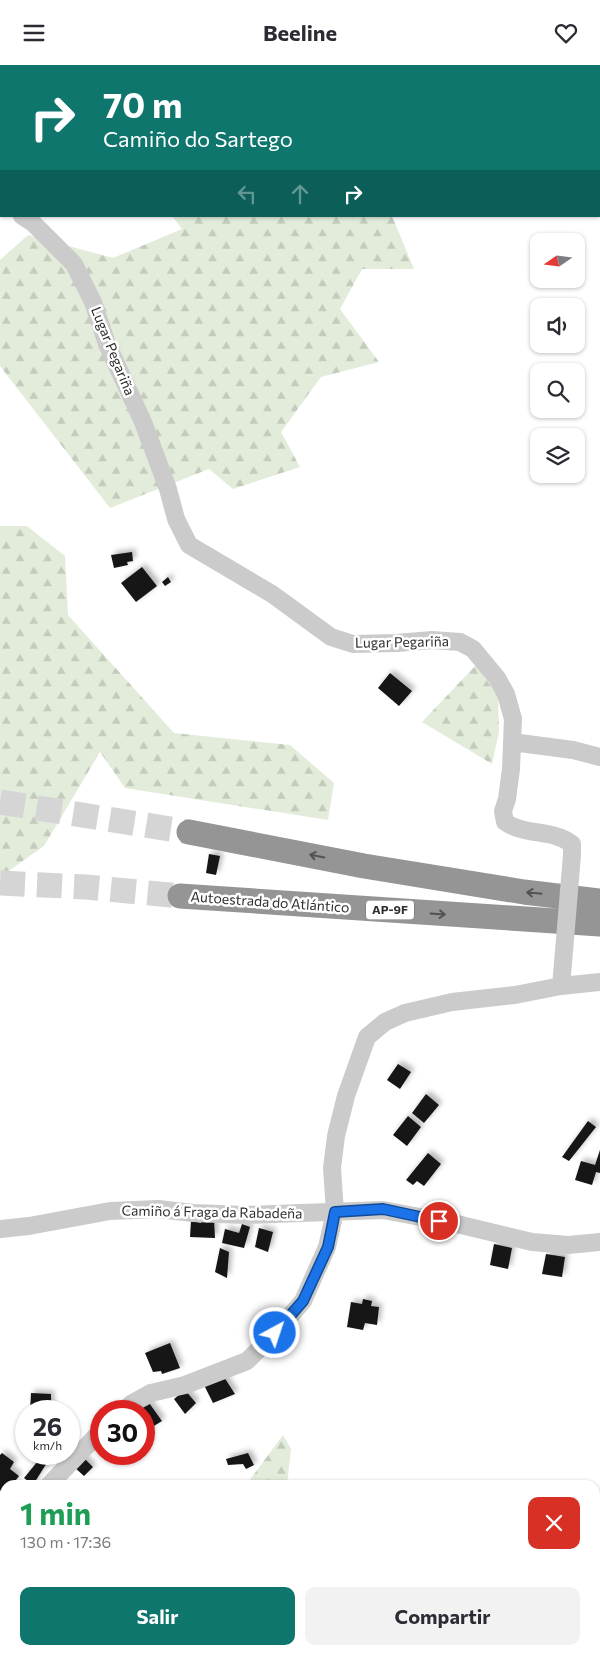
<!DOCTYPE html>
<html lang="es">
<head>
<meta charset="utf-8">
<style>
	body { margin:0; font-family:Commissioner,sans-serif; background:#f2f2f3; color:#2b2b33; height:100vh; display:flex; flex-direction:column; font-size:19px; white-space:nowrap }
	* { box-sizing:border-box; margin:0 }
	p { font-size:16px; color:#7c7c81 }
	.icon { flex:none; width:28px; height:28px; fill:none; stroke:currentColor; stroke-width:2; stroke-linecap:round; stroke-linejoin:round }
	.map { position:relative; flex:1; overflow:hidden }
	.sheet { position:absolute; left:0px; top:1415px; width:600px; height:175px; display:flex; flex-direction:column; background:#fff; border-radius:15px 15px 0 0; box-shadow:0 1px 4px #0004 }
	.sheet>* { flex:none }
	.hud { position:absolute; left:0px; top:0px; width:600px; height:152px; box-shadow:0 1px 4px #0004; background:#0f766e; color:#fff; overflow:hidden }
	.needle { width:32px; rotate:256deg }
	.buttons { position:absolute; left:530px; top:168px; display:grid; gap:10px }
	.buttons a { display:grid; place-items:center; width:55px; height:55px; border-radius:10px; background:#fff; box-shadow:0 1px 4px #0004; font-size:25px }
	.speed { position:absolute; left:15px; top:1335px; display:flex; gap:10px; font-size:25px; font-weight:700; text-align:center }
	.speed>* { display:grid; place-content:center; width:65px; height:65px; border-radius:50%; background:#fff; box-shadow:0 1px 4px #0004; line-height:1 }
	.speed small { font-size:12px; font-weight:400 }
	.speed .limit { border:8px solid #d22; background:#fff; color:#111 }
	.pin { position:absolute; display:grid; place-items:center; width:42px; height:42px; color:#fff; margin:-21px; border:2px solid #fff; border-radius:50%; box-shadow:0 1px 5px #0007 }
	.me { position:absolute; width:55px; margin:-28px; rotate:40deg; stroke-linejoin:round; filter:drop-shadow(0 0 4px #0008) }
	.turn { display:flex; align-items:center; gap:18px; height:105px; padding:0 20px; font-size:22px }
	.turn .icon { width:65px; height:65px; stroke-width:2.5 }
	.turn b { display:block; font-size:35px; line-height:42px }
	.lanes { display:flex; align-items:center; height:48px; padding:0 20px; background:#0003; justify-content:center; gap:25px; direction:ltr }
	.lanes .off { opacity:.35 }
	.round { display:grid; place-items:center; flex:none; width:52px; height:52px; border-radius:10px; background:#f2f2f3 }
	.summary { display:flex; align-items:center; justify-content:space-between; height:85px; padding:0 20px }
	h1 { font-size:30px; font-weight:700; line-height:38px; color:#1e9e55 }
	.action { display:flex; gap:10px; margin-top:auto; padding:10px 20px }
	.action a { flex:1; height:58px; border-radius:10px; background:#0f766e; color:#fff; font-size:20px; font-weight:700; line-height:58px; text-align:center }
	.action a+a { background:#f2f2f3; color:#2b2b33 }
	header { display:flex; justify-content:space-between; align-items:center; height:65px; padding:0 20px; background:#fff; font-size:22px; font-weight:700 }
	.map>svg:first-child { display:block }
</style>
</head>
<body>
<header><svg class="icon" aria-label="menu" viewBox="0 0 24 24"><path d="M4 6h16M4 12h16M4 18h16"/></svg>Beeline<svg class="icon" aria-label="heart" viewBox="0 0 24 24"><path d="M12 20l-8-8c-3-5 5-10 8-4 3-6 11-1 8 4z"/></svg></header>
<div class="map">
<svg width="600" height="1590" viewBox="0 0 600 1590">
	<defs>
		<pattern id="forest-firs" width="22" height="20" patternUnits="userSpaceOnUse" patternTransform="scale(1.25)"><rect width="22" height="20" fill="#e3ecdb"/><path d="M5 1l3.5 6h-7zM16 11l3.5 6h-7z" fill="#c3cbbc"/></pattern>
		<filter id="shadow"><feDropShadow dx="3.5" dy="-3.5" stdDeviation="2.5" flood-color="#0004"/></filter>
	</defs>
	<rect width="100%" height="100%" fill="#fff"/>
	<path fill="url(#forest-firs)" d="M172,151H392L414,204H362L340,244L379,297L321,312L281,367L300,402L233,424L209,404L110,443L0,301V195L28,170L113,193L182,164Z
		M0,461H27L65,491L68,550L174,668L290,680L334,718L328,755L125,723L100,687L44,781L0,812Z
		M476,600L498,631L499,667L492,699L422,657Z
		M283,1370L291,1384L287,1420H246Z
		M195,1585H341L343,1590H205Z"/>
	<path fill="#151515" filter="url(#shadow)" d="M132,487L133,496L127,497L128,500L114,503L111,490Z
		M142,502L157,521L136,537L121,518Z
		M168,512L171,517L165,521L162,517Z
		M390,608L412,626L399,641L378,623Z
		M209,789L220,791L216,810L206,808Z
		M398,999L411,1007L400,1024L387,1015Z
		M426,1029L439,1040L424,1058L412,1048Z
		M408,1051L421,1062L407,1081L393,1070Z
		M588,1056L596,1062L569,1096L562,1092Z
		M600,1085V1108L596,1107L592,1120L575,1115L581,1096L595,1100Z
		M428,1088L441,1099L424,1121L417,1116L413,1120L406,1115Z
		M202,1152L214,1154L215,1173L190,1172L191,1156L201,1158Z
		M242,1159L250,1162L244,1183L222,1178L225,1164L239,1168Z
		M259,1163L273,1167L268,1187L255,1182Z
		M494,1179L512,1183L508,1204L490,1200Z
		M220,1183L229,1187L227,1213L215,1207Z
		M546,1189L565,1192L562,1212L542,1209Z
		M363,1234L372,1236L371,1241L379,1242L377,1260L365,1258L363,1265L347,1262L351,1237L362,1239Z
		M170,1278L180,1303L162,1309L161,1306L153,1307L145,1288Z
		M224,1312L235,1329L213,1338L204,1320Z
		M185,1325L196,1338L185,1349L174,1334Z
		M31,1328L51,1329V1346H30Z
		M147,1335L162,1356L144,1367V1346H137L135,1343Z
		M2,1388L14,1397L10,1404L19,1411L12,1420H5V1429L0,1425V1390Z
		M248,1388L254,1400L246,1404L243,1399L228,1400L226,1394Z
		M42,1391L48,1396L33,1420L24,1413Z
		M82,1391L93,1402L84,1411L73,1401Z
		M595,1545L600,1546L596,1564H595Z
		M49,1585H70L74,1588L72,1590H46Z"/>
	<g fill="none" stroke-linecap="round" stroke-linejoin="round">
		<path stroke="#d5d5d5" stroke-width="25" stroke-dasharray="25 12" stroke-linecap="butt" d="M0,737L189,767
			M0,818L86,822L180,831"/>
		<path stroke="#cbcbcb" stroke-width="18" d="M0,138L1,139
			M22,151L33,158L74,199L93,237L107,279L143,357L168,424L176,454L189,480L272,529L331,572L353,579L397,578L432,575L460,577L473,584L497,613L506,629L513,654L511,704L507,734L503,746L505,757C525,771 553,764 572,779V790
			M512,677L573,685L600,692
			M561,921L600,917
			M0,1164L29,1161L110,1146L135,1145L158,1144L193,1148L245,1150L383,1145L457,1159L532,1177L568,1180L600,1177
			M123,1346L131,1339L151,1328L185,1320L247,1296L275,1268L303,1236L327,1182L335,1147L332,1103L336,1071L346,1031L367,972L385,957L405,948L452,937L515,930L561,921L563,898
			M49,1420L101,1366
			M0,1469L5,1464"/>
		<path stroke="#959595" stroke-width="25" d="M189,767L364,801L524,827L600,836
			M180,831L600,859"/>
		<path stroke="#cbcbcb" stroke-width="18" d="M563,898L572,790"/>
	</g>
	<defs><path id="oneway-shaft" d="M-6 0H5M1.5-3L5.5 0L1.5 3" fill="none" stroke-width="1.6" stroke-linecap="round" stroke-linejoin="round" transform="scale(1.25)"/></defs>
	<g stroke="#525252">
		<use href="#oneway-shaft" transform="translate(317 791) rotate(-168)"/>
		<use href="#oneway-shaft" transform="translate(534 828) rotate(-174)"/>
		<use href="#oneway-shaft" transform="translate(438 849) rotate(4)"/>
	</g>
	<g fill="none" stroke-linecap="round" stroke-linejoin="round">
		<g stroke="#114b97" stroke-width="12">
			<path id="route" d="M275,1268L303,1236L328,1182L335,1147L383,1144L439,1156"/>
		</g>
		<use href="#route" stroke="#1a73e8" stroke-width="9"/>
	</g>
	<g text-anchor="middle" stroke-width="5" stroke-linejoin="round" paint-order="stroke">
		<rect fill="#fff" stroke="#6d6d6d" stroke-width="1" x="366" y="835.5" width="48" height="19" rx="4"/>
		<g font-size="12" font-weight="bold" fill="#2e2e2e">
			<text x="390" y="849">AP-9F</text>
		</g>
		<g font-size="14" fill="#2e2e2e" stroke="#fff">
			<text transform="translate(113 286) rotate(68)" y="5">Lugar Pegariña</text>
			<text transform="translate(402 577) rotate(-1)" y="5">Lugar Pegariña</text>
			<text transform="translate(270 837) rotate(4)" y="5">Autoestrada do Atlántico</text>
			<text transform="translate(212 1147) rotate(1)" y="5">Camiño á Fraga da Rabadeña</text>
		</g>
	</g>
</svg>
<div class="buttons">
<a><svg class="needle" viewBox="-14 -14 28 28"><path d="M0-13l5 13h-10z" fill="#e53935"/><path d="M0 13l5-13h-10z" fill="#7c7c81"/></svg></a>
<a><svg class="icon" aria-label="sound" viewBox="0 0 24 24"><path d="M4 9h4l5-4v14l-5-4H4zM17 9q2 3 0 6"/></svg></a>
<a><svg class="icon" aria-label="search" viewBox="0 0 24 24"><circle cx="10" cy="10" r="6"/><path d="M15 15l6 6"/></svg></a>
<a><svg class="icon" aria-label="layers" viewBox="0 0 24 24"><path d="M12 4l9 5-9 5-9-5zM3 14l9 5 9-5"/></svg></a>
</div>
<div class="speed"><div>26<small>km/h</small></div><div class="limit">30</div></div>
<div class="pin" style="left:439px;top:1156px;background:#d93025"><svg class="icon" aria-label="arrive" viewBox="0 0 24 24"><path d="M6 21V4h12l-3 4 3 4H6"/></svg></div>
<svg class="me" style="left:275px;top:1268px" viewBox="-20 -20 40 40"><circle r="17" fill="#1a73e8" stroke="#fff" stroke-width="3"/><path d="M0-11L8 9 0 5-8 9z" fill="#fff"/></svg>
<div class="hud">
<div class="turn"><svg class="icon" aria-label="right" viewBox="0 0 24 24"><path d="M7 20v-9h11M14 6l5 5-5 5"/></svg><div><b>70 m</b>Camiño do Sartego</div></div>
<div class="lanes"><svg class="icon off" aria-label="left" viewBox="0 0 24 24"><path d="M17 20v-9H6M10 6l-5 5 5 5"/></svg><svg class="icon off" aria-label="ahead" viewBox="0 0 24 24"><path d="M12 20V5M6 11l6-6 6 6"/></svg><svg class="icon" aria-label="right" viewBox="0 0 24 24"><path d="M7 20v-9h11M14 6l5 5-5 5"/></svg></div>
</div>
<section class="sheet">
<div class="summary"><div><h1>1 min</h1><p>130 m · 17:36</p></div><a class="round" style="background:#d93025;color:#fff"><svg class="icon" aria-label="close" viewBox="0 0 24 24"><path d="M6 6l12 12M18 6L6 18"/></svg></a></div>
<div class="action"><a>Salir</a><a>Compartir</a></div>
</section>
</div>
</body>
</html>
